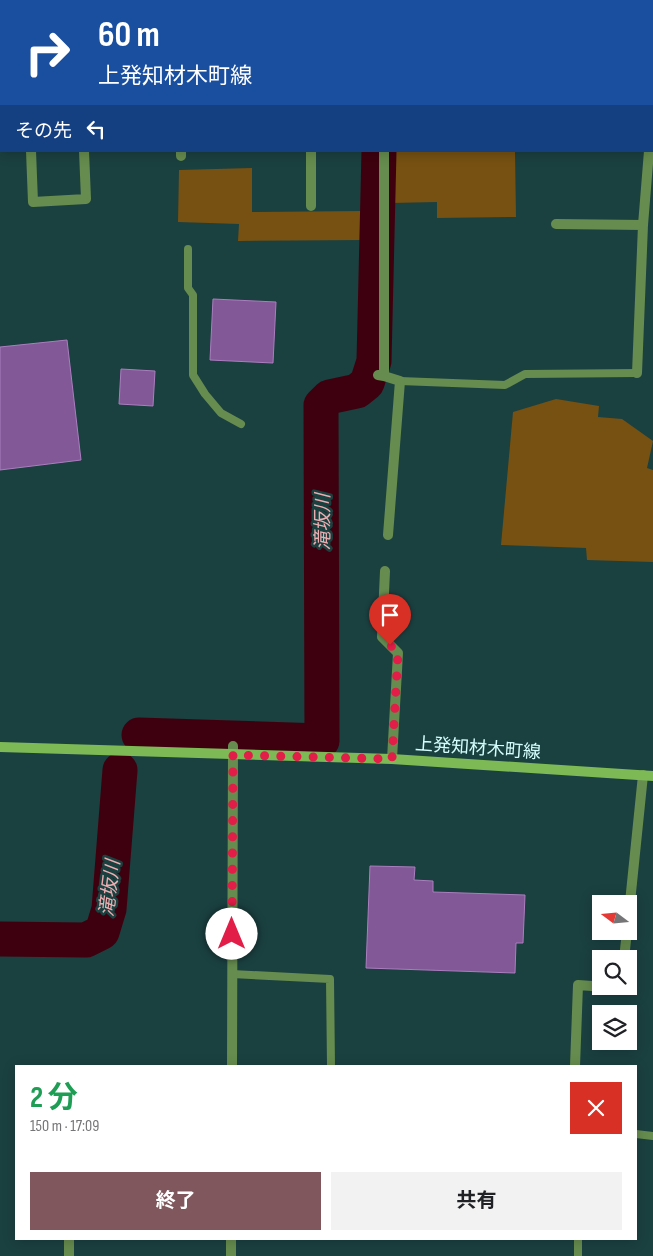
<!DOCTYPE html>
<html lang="ja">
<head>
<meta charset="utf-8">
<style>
	body { margin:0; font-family:"Sofia Sans Condensed","Noto Sans JP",sans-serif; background:#f2f2f2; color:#202124; height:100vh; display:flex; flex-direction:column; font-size:19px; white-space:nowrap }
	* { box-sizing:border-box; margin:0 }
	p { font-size:16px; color:#757577 }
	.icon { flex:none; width:28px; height:28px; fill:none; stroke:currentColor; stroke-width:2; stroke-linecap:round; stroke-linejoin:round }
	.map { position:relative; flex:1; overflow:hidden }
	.panel { position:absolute; left:15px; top:1065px; width:622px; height:175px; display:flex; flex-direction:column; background:#fff; border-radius:0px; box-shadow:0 2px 12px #0003 }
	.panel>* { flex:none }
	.banner { position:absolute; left:0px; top:0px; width:654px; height:152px; box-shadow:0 2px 12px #0003; background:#1a4fa0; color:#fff; overflow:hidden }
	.needle { width:32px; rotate:286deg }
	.buttons { position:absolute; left:592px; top:895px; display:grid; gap:10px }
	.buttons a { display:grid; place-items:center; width:45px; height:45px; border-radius:0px; background:#fff; box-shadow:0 2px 12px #0003; font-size:25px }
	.pin { position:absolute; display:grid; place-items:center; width:42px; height:42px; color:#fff; margin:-51px -21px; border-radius:50% 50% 50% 0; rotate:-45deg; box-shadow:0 0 5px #0007 }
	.pin .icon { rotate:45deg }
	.me { position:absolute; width:55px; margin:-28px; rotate:0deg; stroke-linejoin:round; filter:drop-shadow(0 0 4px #0008) }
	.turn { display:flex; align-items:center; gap:18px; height:105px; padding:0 15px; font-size:22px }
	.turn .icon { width:65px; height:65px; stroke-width:2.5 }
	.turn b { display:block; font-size:35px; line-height:42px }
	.then { display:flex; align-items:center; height:48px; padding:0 15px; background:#0003; gap:10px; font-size:19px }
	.round { display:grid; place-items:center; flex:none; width:52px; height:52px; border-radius:0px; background:#f2f2f2 }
	.summary { display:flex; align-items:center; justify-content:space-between; height:85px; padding:0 15px }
	h1 { font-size:30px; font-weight:700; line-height:38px; color:#1e9e55 }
	.primary-button { display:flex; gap:10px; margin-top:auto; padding:10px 15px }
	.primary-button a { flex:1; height:58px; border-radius:0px; background:#7f575c; color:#fff; font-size:20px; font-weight:700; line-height:58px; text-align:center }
	.primary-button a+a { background:#f2f2f2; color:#202124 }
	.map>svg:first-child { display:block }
</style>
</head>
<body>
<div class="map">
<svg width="653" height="1256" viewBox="0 0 653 1256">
	<rect width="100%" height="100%" fill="#1b4040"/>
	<path fill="#765112" d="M390,151H515L516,217L437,218V202L391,203Z
		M252,168V212L364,211V240L238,241L239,224L178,222L179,170Z
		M556,399L599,406L598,417L622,419L653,441L647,468L653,470V562L587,560L586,548L501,545L513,412Z"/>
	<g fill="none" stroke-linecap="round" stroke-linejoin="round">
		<path stroke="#3e000e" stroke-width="35" d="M381,1V0
			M139,735L322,741L321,405L329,397L357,391L367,383L374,361L379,151
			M0,939L86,940L102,932L109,909L120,770"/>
	</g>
	<path fill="#835897" stroke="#aa7ebf" d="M213,299L276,302L273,363L210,360Z
		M67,340L81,460L0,470V347Z
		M121,369L155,371L153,406L119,404Z
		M370,866L415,867L414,880L433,881V892L525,895L523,943H516L515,973L366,968Z"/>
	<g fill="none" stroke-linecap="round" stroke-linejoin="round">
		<path stroke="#668c4f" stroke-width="8" d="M188,249V288L193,295V375L205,394L221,413L241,424
			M400,381L505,385L525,374L637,373
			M232,974L330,979L331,1066
			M636,1134L653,1136
			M578,1239V1256"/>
		<path stroke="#668c4f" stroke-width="10" d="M194,1L195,0
			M311,1V0
			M388,1V0
			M652,103L653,97
			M0,132H1
			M31,151L33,202L86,199L84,151
			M181,156V151
			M311,206V151
			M556,224L643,225
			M637,373L643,225L649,151
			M378,375L384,376V151
			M384,376L400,381L388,535
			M385,571L382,637L398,653L392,759
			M629,912L643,775
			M624,959L627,931
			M232,1066L233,746
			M575,1066L578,985L620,988V986
			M69,1239V1256
			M231,1256V1239"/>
		<path stroke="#7dba56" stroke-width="10" d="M0,747L392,759L653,776"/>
	</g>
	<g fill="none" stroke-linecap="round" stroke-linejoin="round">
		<path stroke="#e11d48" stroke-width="9" stroke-dasharray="0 16.2" d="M232,934L233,755L392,759L398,653L390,645"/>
	</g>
	<g text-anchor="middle" stroke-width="5" stroke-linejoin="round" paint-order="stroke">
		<g font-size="18" fill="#d4fefd" stroke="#1b4040">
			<text transform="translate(478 748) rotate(4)" y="6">上発知材木町線</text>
		</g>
		<g font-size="19" font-style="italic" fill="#edaeb2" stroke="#1b4040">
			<text transform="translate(322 522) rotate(-90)" y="7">滝坂川</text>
			<text transform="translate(109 888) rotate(-83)" y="7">滝坂川</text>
		</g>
	</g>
</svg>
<div class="buttons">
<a><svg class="needle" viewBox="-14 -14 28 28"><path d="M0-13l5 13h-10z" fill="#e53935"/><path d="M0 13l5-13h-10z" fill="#757577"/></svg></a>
<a><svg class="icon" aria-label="search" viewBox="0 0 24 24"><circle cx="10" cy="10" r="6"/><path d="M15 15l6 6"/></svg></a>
<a><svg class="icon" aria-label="layers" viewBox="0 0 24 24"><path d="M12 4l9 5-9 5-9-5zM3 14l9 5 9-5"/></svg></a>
</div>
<div class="pin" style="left:390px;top:645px;background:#d93025"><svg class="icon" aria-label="arrive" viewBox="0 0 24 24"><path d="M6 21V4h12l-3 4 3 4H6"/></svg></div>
<svg class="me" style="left:232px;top:934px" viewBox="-20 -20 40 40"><circle r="19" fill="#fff"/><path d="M0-13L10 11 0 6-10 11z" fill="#e11d48"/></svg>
<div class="banner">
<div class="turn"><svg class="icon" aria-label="right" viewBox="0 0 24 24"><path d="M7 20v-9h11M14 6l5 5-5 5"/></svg><div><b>60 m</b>上発知材木町線</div></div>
<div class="then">その先<svg class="icon" aria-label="left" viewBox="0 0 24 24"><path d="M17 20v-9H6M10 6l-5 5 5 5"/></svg></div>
</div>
<section class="panel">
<div class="summary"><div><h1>2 分</h1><p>150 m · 17:09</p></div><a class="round" style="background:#d93025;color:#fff"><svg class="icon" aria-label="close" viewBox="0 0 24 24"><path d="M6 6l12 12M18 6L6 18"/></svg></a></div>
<div class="primary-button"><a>終了</a><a>共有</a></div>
</section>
</div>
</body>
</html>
